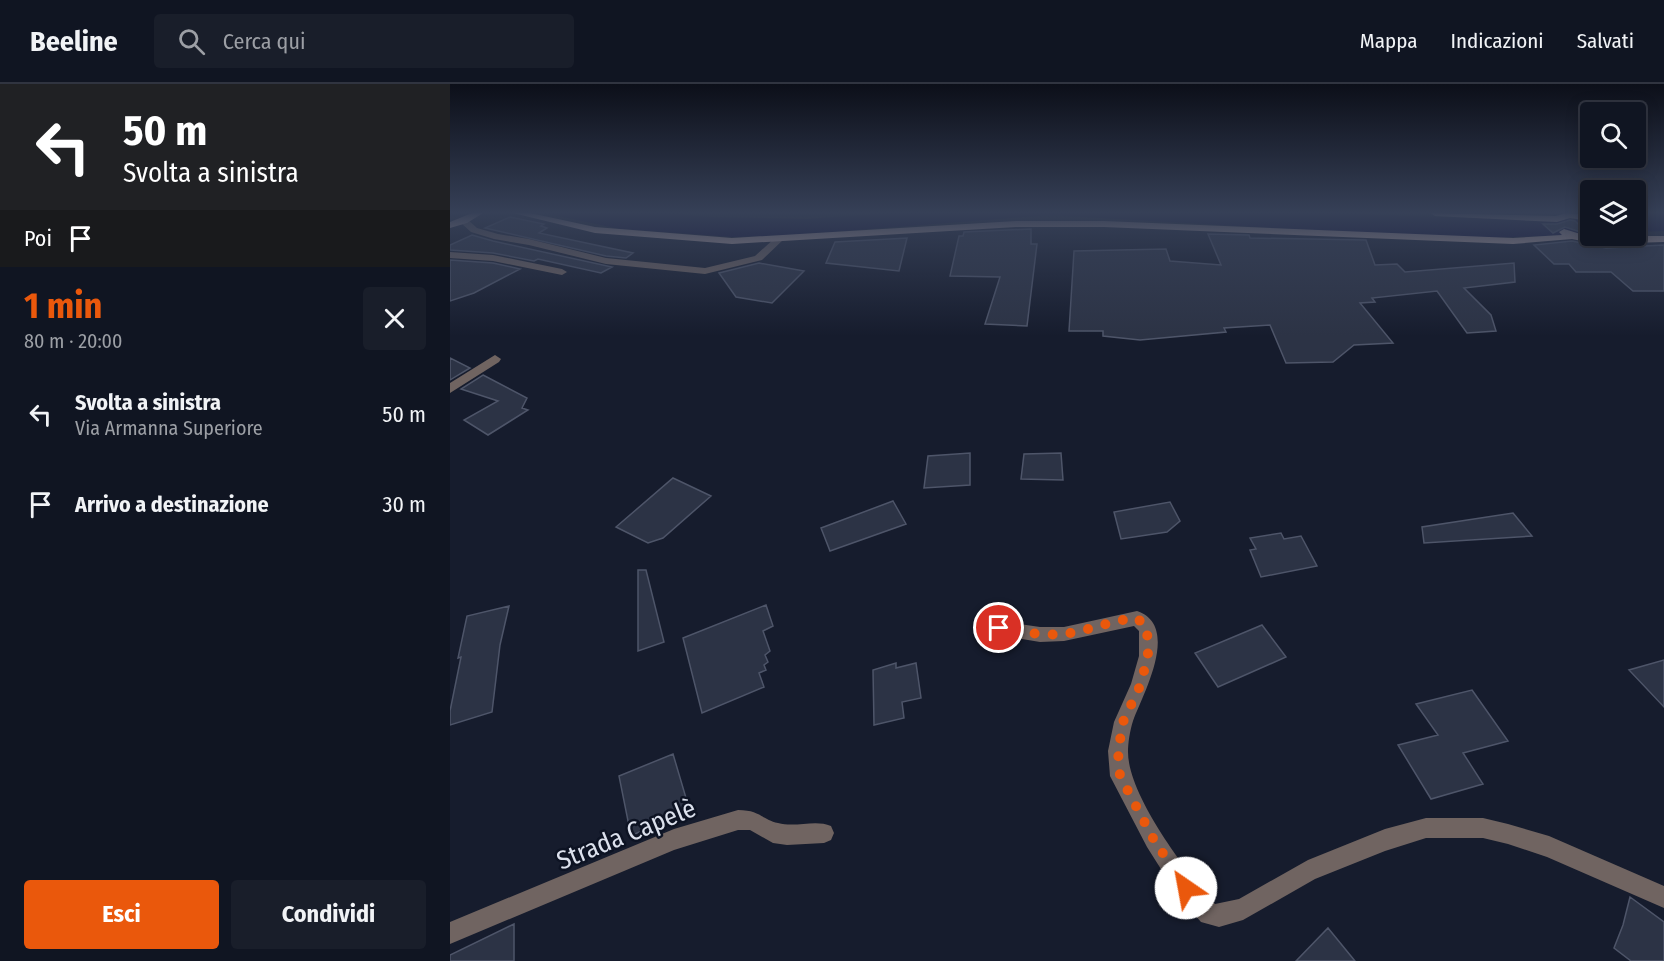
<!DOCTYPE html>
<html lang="it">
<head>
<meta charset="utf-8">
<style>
	body { margin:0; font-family:"Fira Sans Condensed",sans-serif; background:#191e2a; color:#f1f3f6; height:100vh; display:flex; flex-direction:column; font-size:22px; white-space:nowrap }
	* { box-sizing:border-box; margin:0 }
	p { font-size:20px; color:#9c9fa5 }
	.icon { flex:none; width:33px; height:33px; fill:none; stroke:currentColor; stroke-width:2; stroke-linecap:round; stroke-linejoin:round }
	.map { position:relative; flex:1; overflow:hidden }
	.side { display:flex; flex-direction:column; background:#101522; width:450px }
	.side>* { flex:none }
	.banner { background:#202124; color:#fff; overflow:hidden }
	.tools { position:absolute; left:1130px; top:18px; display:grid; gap:12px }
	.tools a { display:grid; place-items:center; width:66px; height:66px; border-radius:6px; background:#101522; box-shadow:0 3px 15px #0003,0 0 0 2px #303440; font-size:30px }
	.pin { position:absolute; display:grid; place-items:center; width:51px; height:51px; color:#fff; margin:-26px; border:3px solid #fff; border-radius:50%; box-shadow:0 2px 6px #0007 }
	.me { position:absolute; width:66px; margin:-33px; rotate:327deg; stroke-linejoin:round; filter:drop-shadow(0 0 4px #0008) }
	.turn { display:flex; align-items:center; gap:21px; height:126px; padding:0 24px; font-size:27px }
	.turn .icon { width:78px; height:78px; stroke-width:2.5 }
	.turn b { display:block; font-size:42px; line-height:51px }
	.then { display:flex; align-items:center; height:57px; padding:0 24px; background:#0003; gap:12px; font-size:22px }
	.round { display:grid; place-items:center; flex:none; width:63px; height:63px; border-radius:6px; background:#191e2a }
	.headline { display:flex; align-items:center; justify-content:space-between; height:102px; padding:0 24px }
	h1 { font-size:36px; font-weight:700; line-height:45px; color:#ea580c }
	.action { display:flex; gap:12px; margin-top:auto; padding:12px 24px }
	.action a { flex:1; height:69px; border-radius:6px; background:#ea580c; color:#fff; font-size:24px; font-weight:700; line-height:69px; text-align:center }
	.action a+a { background:#191e2a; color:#f1f3f6 }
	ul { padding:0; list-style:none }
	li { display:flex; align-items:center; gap:18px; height:90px; padding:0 24px }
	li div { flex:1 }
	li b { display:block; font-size:22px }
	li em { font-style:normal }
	header { display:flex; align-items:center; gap:36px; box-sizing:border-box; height:84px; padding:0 30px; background:#101522; border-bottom:2px solid #303440 }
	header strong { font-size:28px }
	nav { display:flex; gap:33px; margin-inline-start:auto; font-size:21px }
	.search { width:420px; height:54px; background:#191e2a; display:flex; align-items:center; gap:15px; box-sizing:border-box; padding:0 21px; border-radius:6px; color:#9c9fa5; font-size:22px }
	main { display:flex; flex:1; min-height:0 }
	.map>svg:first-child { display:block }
</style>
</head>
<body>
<header>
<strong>Beeline</strong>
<div class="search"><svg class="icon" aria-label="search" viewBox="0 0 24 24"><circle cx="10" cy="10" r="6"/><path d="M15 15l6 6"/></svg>Cerca qui</div>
<nav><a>Mappa</a><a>Indicazioni</a><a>Salvati</a></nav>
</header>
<main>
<section class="side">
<div class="banner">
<div class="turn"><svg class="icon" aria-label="left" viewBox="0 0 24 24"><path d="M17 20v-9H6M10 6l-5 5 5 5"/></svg><div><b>50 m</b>Svolta a sinistra</div></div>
<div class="then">Poi<svg class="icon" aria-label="arrive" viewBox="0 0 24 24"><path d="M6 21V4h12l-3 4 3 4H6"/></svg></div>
</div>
<div class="headline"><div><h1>1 min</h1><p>80 m · 20:00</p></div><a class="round"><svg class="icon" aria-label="close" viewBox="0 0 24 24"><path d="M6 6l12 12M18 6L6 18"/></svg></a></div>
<ul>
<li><svg class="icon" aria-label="left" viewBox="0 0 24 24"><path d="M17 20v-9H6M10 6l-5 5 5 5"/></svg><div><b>Svolta a sinistra</b><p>Via Armanna Superiore</p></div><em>50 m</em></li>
<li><svg class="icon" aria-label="arrive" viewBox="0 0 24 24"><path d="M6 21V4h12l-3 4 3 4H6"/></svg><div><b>Arrivo a destinazione</b></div><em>30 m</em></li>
</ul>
<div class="action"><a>Esci</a><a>Condividi</a></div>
</section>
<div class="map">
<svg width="1214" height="877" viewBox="0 0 1214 877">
	<rect width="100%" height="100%" fill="#161c2d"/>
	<path fill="#030230" d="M94,129H220L261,133L357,135L438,129H886L1079,136L1140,135V150L1041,154L944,151L599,131L343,151L283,153L170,145Z
		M1196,129H1214V147L1185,148V131Z"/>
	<path fill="#2c3345" stroke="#4e5569" stroke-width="1.5" d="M60,133L94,140L91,142L97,144L89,149L183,169L176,174L156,172L35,144Z
		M1120,136L1125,137L1140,151L1115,143L1103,149L1093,140H1107Z
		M581,145V160H587L577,242L535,240L550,193L500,192L509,152H513L514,148Z
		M758,150L799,151L800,154L916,156L925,181L947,180L955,188L1064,179L1065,198L1014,204L1041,231L1046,247L1017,249L987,207L922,214L925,218L910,219L943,259L904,261L883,278L836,279L820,241L774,244L776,248L690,256L653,252V247H619L624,167L716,165L720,177L771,181Z
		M22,151L43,157L162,183L151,189L88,175L84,177L43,169L0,166V161Z
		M457,154L449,187L376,179L385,158Z
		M1122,157L1156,164L1214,161V207H1183L1161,188H1126L1119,180H1104L1084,161Z
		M0,176L43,179L70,185L24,209L0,217Z
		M309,179L354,187L322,219L286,213L269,189Z
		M0,274L20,284L0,296Z
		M33,291L77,314L72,324L78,326L38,351L14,336L48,317L11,305Z
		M520,369V401L474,404L478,372Z
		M611,369L613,396L571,395L574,370Z
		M223,394L261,412L213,454L198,459L166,443Z
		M443,417L456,440L380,467L371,444Z
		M720,418L730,437L717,448L671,455L664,428Z
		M1063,429L1082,452L974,459L972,443Z
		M831,449L834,455L851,452L867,482L811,493L800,466L806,465L800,454Z
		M188,486H196L214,558L188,567Z
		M316,521L323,542L313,547L320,567L315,571L318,578L314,581L316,586L309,589L314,603L252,629L233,554Z
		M59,522L50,561L42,628L0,641V627L11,573L8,574L17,532Z
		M812,541L836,573L768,603L745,569Z
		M1214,576V623L1179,586Z
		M446,579V584L466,579L471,614L452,618L454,634L424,641L423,586Z
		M1022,606L1058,657L1013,669L1033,700L981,715L948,661L988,651L966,620Z
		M223,670L239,724L181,752L169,692Z
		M1180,813L1214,838V877H1181L1164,864L1173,841Z
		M64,840V877H0V871Z
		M878,844L905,877H846Z"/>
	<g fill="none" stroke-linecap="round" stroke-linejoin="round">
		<path fill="#706461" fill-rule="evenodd" d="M11,135H17L27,144L48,150L79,155L156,174L255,184L305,172L326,153L334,155L312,176L255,190L156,180L79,161L44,155L21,148L11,139Z
			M0,168L43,171L112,185L117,188L112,191L43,177L0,174Z
			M45,271L51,275L49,278L0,309V299Z
			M687,527C731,542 693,610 683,637C680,646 678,659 678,668C678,711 736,788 765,820L789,815L858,776L935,745L976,734H1033L1058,740L1099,752L1214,802V824L1097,773L1058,760L1033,754H976L935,767L865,795L793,836L769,843L751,838L728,812L697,763L660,692L658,667L664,638L681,600L689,572V547L684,542L614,557L590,558L549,551L543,549L540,544L543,539L549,537L590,543H614Z
			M288,726C310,726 311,735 328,739C346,744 365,735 381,742L384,749L381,756L374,759L337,761L323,759L300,746H288L224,766L0,860V838L224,745Z"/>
		<path fill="#c5aea7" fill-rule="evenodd" d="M22,129H33L17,139L0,144V138Z
			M63,129H80L145,143L282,154L566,137H654L1063,154L1112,151L1109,148L1114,145L1147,155L1159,152H1214V158L1147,160L1122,155L1063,160L654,143H566L282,160L145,149Z
			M980,129L1106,132L1116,129L1140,131V137L1120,134L1107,138L985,132Z"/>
	</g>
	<linearGradient id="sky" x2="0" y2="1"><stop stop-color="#0c0f19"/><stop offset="0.51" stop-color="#364057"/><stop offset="1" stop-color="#364057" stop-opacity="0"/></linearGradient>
	<rect width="1214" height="252" fill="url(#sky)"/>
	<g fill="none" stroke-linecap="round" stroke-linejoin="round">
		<path stroke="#ea580c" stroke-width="10" stroke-dasharray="0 18" d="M549,544C569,548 594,552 614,550C639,547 662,536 687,534L697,544L698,572L690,602L673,638L668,668L670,692L704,756L736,804"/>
	</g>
	<g text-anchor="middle" stroke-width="5" stroke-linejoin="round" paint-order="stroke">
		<g font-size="26" fill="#dce1ed" stroke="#0d1323">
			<text transform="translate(176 750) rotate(-22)" y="9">Strada Capelè</text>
		</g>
	</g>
</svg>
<div class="tools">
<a><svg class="icon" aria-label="search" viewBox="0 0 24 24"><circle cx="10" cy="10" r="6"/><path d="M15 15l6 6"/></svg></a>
<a><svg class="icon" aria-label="layers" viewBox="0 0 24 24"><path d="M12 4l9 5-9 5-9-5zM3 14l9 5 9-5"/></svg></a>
</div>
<div class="pin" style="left:549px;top:544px;background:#d93025"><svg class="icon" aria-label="arrive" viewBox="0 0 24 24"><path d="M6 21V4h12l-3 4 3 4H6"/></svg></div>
<svg class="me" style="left:736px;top:804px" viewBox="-20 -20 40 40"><circle r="19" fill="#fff"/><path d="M0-13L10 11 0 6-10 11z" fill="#ea580c"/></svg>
</div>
</main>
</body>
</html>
